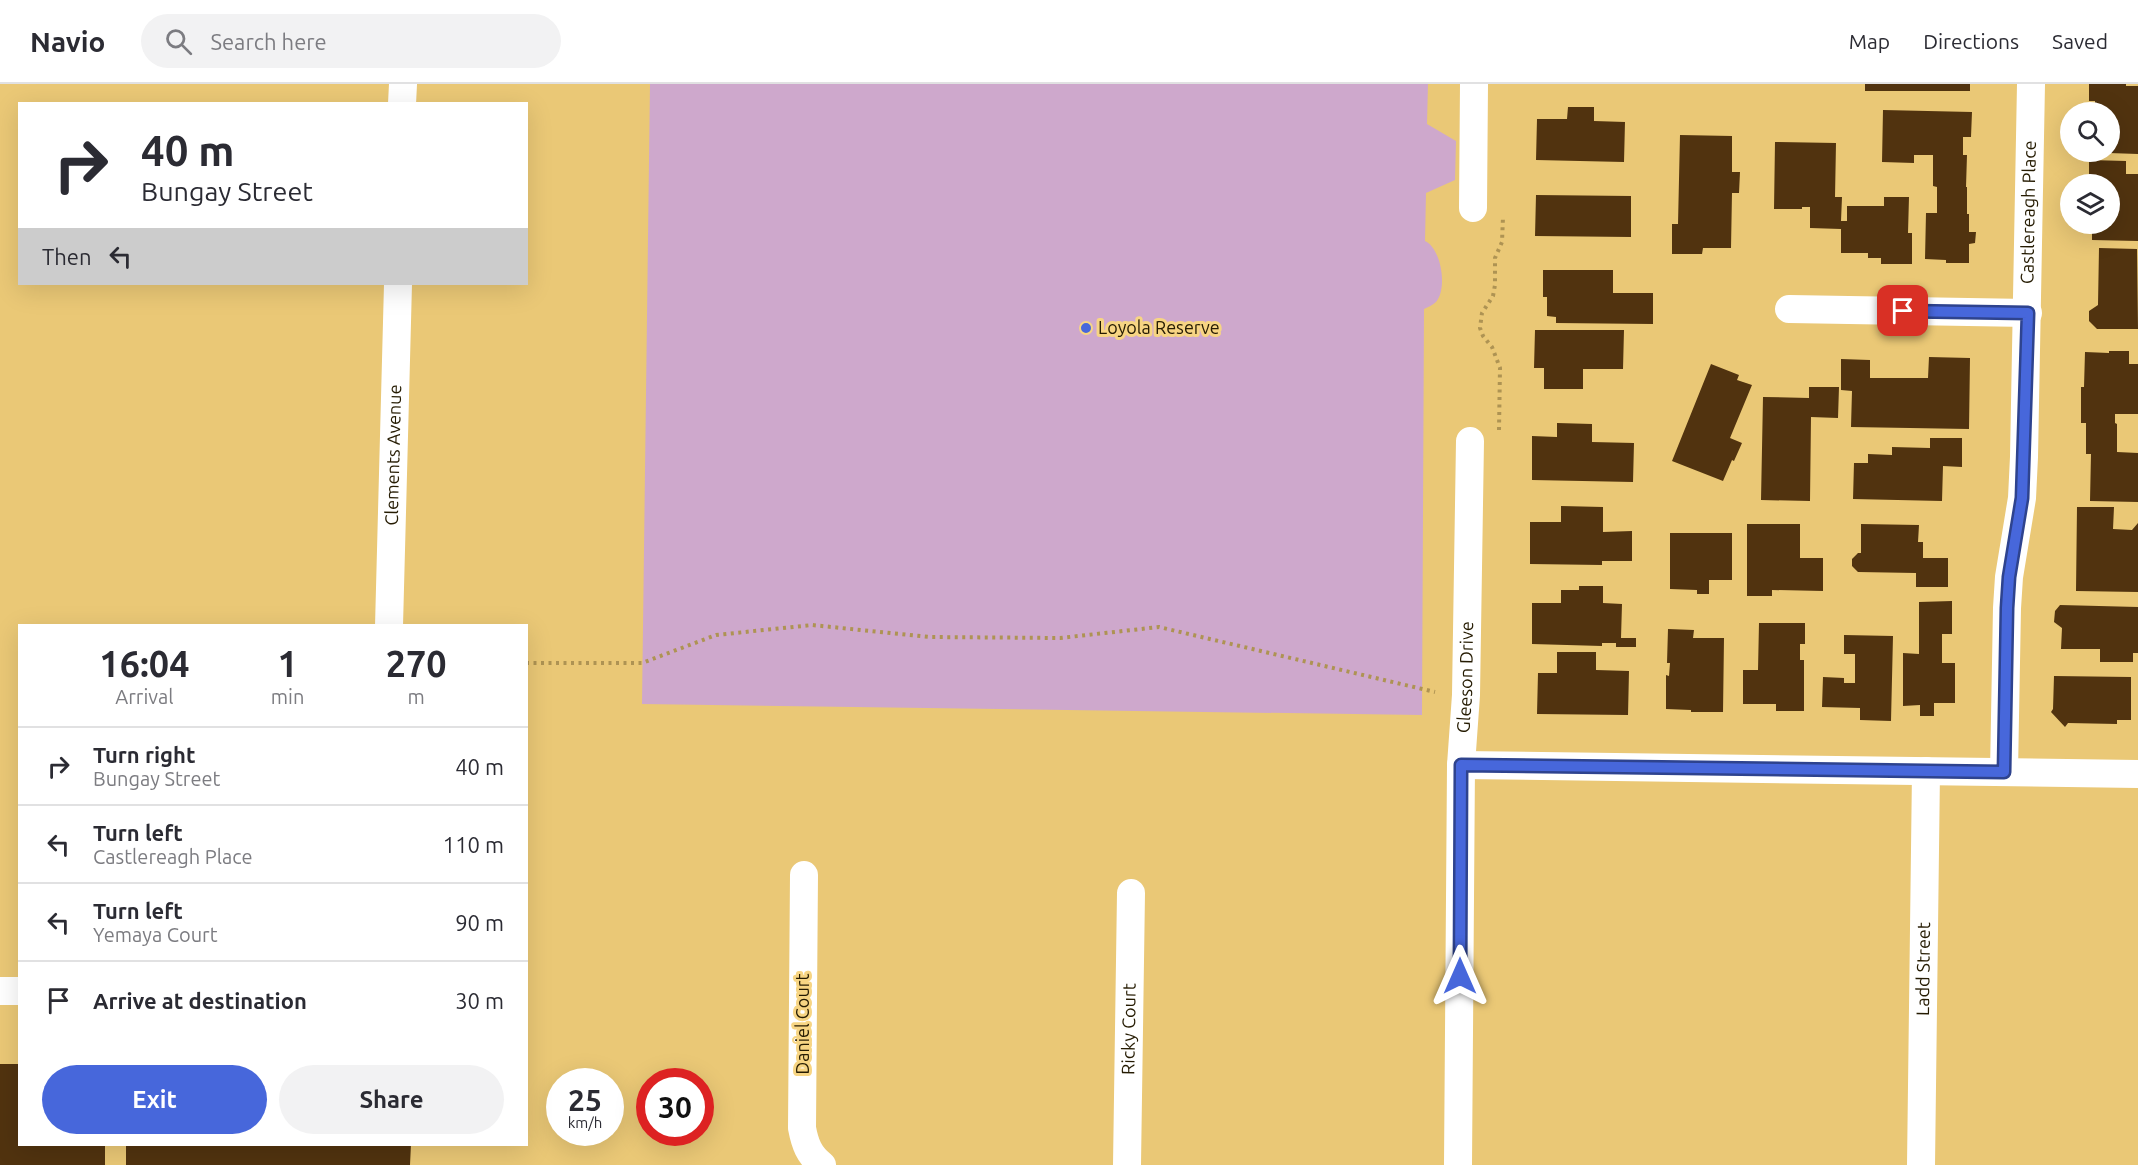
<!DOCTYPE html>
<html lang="en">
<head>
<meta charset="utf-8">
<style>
	body { margin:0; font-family:Ubuntu,sans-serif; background:#f2f2f3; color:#2b2b33; height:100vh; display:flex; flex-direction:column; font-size:22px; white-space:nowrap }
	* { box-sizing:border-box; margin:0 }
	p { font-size:20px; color:#7c7c81 }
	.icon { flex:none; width:33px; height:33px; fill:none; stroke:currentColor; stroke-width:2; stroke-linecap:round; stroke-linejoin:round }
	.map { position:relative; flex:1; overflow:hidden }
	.side { position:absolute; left:18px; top:540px; width:510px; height:522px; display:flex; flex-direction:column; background:#fff; border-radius:0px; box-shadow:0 6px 24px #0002 }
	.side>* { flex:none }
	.top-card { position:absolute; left:18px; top:18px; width:510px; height:183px; border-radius:0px; box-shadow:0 6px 24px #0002; background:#fff; color:#2b2b33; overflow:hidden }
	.fabs { position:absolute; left:2060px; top:18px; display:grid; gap:12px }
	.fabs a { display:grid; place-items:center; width:60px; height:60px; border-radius:50%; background:#fff; box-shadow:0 6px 24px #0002; font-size:30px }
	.speed { position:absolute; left:546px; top:984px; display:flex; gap:12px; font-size:30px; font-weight:700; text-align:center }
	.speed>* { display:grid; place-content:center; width:78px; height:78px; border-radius:50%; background:#fff; box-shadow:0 6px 24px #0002; line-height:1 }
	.speed small { font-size:15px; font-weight:400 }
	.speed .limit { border:9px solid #d22; background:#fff; color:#111 }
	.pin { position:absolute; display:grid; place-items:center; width:51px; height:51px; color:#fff; margin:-26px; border-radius:12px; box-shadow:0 3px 9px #0006 }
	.me { position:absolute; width:66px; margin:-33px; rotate:0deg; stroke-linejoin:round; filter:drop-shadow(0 0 4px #0008) }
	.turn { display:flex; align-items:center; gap:21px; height:126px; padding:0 24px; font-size:27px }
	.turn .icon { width:78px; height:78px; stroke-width:2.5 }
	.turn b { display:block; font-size:42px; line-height:51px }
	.then { display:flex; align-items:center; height:57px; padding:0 24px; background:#0003; gap:12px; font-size:22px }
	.eta { display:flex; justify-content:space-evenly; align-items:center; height:102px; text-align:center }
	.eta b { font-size:36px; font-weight:700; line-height:42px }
	.button { display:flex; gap:12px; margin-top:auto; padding:12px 24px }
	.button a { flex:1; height:69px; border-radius:36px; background:#4767db; color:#fff; font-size:24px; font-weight:700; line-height:69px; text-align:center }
	.button a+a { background:#f2f2f3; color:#2b2b33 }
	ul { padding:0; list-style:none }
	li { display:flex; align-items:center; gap:18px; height:78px; padding:0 24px; border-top:2px solid #e1e1e2 }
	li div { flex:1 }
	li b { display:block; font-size:22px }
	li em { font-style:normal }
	header { display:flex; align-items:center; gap:36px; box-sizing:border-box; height:84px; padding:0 30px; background:#fff; border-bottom:2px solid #e1e1e2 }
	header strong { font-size:28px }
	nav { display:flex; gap:33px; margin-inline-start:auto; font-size:21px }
	.search { width:420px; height:54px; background:#f2f2f3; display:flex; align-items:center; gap:15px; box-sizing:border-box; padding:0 21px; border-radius:33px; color:#7c7c81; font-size:22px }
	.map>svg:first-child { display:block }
</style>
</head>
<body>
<header>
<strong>Navio</strong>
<div class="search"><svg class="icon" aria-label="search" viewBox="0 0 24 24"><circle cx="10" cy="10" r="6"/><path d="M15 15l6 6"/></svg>Search here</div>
<nav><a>Map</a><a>Directions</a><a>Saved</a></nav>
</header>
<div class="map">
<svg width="2138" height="1081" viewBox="0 0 2138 1081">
	<rect width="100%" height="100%" fill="#eac876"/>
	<path fill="#cea8cc" d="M650,0H1428L1427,40L1456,57L1455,96L1426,109L1425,157C1441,164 1448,204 1436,218C1433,221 1428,223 1424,225L1422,631L642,620Z"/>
	<path fill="#51330f" d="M1865,0H1970V7H1865Z
		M2089,0H2126V2H2138V70L2109,69V28H2095V17H2089Z
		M1568,23H1594V37L1625,38L1624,78L1536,76L1537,35H1567Z
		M1883,26L1972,28L1971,53H1963V71H1967L1966,103H1967V130H1969V148H1976L1975,159L1969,160V179H1946V176L1925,175L1926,129H1937V103L1933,102V71H1914V79L1882,78Z
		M1680,51L1732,52V88H1740L1739,109H1732L1731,164H1703L1702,170H1672V140H1678Z
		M1775,58L1836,59L1835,113H1842L1841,137H1847V122H1884V113H1909L1908,149H1912V180H1881V174H1868V169H1841V145L1810,144V123H1802V125H1774Z
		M2089,76L2126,77V90H2138V157L2092,156V140H2109V100H2089Z
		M1536,111L1631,112V153L1535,152Z
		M2099,164L2137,165L2138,245H2097L2089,237V227L2098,221Z
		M1543,186H1613V209H1653V240L1556,239V233L1547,232V213H1543Z
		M1535,246H1624L1623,285H1583V305H1544V284H1534Z
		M2109,267H2129V280H2138V330H2115V339L2117,340V368L2138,369V418L2090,417L2091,370H2086V339H2081V303H2084L2085,268L2109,269Z
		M1929,273L1970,274L1969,345L1851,343L1852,307L1841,306V275L1870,276V294H1928Z
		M1711,280L1739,291L1737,296L1752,301L1730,354L1742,359L1734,377L1732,376L1723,397L1672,377Z
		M1809,303H1839L1838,334L1811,333L1810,417L1761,416L1763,313L1809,314Z
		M1557,339L1592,340V358L1634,359L1633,398L1532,396V352L1557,353Z
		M1930,354H1962V383L1943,382L1942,417L1853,415L1854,379H1868V370L1892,371V363L1930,364Z
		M1561,422L1603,423V448L1632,447V477H1602V481L1530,480V438H1561Z
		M2077,423H2114L2113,445L2132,446L2138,439V508L2076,507Z
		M1747,440H1800V474H1823V507L1772,506V512H1747Z
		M1861,440L1919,441L1918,458H1923V474H1948V503H1916V489L1858,488L1852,482V475L1858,469H1861Z
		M1670,449H1732V496H1709V510H1697V506L1670,505Z
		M1579,502H1603V519L1622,520L1621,554H1636V563H1616V559H1602V562L1532,560V519H1561V506H1579Z
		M1952,517V550H1942V579H1955V619H1934V632H1920V621L1903,622V569L1919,570V518Z
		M2060,521L2138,523V569H2133V578H2100V565H2061L2062,544L2054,538L2055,527Z
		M1759,539H1805V560H1800V576H1804V627H1776V620H1743V586H1758Z
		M1668,545L1694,546L1693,554H1724L1723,628H1691V626L1666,625V591L1669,592L1670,579H1667Z
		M1844,551L1893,552L1891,637L1860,636V624L1822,623L1823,593L1844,594V599H1855V570H1844Z
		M1557,568H1596V586L1629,587L1628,631L1537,630L1538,589H1557Z
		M2054,592L2131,593V636H2117V640L2068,639L2065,643L2051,628L2053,625Z
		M0,980H20V1060H105V1081H0Z
		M126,1060H411L410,1081H126Z"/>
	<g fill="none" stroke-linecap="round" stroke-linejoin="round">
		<path stroke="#ae9353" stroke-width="4" stroke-dasharray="3 4.5" stroke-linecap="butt" d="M1499,346L1500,284L1492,263L1483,252L1480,244L1482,229L1493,212L1495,201V174L1502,158L1503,133
			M526,579H642L716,551L812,541L930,553L1060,554L1159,543L1435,608"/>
		<g stroke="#fff" stroke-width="28">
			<path d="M402,20L403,0"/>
			<path d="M1473,124L1474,0"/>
			<path d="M1789,225L2028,229"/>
			<path id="s1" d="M389,542L398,200"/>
			<path d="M1461,681L2138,690"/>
			<path id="s2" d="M2004,688L2007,524L2009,493L2022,414L2024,373L2031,0"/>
			<path d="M804,791L802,1044C805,1060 809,1071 822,1081"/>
			<path d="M0,907H20"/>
			<path id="s3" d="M1127,1081L1131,809"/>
			<path id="s4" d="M1458,1081L1461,681L1466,611L1470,357"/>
			<path id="s5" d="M1921,1081L1926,687"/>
		</g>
	</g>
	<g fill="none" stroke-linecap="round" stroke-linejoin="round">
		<g stroke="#2e438e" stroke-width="15">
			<path id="route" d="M1460,892L1461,681L2004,688L2007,524L2009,493L2022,414L2028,229L1903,227"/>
		</g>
		<use href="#route" stroke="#4767db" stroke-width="10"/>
	</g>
	<circle fill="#4767db" stroke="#f7d583" stroke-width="2" cx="1086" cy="244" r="6"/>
	<g text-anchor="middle" stroke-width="6" stroke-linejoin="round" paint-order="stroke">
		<g font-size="18" fill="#251b02" stroke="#f7d583">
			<text dy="6" stroke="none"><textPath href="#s2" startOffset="561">Castlereagh Place</textPath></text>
			<text dy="6" stroke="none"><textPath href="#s1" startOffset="171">Clements Avenue</textPath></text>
			<text dy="6" stroke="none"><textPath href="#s4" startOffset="488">Gleeson Drive</textPath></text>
			<text dy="6" stroke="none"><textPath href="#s5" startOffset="196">Ladd Street</textPath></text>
			<text transform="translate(803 940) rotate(-90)" y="6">Daniel Court</text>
			<text dy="6" stroke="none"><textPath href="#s3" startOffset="136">Ricky Court</textPath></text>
		</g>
		<g font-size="18" fill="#251b02" stroke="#f7d583" text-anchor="start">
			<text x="1098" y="250">Loyola Reserve</text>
		</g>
	</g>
</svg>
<div class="fabs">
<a><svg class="icon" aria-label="search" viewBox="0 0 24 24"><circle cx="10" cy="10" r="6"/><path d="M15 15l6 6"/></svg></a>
<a><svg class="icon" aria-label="layers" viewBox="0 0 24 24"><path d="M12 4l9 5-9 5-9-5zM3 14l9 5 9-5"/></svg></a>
</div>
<div class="speed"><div>25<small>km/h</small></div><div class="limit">30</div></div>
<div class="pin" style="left:1903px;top:227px;background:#d93025"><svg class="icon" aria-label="arrive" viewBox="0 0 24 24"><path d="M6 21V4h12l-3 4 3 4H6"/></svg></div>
<svg class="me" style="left:1460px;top:892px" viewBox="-20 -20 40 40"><path d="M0-17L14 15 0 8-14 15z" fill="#4767db" stroke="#fff" stroke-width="4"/></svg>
<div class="top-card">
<div class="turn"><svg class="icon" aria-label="right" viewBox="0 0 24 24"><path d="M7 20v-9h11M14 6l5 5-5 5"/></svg><div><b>40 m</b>Bungay Street</div></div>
<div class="then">Then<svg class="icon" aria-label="left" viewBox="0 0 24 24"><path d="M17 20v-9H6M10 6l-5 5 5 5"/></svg></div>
</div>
<section class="side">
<div class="eta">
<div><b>16:04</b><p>Arrival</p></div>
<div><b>1</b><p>min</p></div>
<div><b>270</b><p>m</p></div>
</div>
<ul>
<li><svg class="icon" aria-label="right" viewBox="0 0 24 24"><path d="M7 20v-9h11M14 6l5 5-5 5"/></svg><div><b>Turn right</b><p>Bungay Street</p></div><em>40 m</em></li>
<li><svg class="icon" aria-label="left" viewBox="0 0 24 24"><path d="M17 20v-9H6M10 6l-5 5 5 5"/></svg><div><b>Turn left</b><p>Castlereagh Place</p></div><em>110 m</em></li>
<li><svg class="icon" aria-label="left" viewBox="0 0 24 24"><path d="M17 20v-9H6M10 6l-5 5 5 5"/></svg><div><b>Turn left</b><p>Yemaya Court</p></div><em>90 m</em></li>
<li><svg class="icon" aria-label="arrive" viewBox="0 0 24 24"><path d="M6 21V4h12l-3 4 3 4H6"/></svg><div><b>Arrive at destination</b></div><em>30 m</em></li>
</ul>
<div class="button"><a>Exit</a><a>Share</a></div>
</section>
</div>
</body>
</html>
